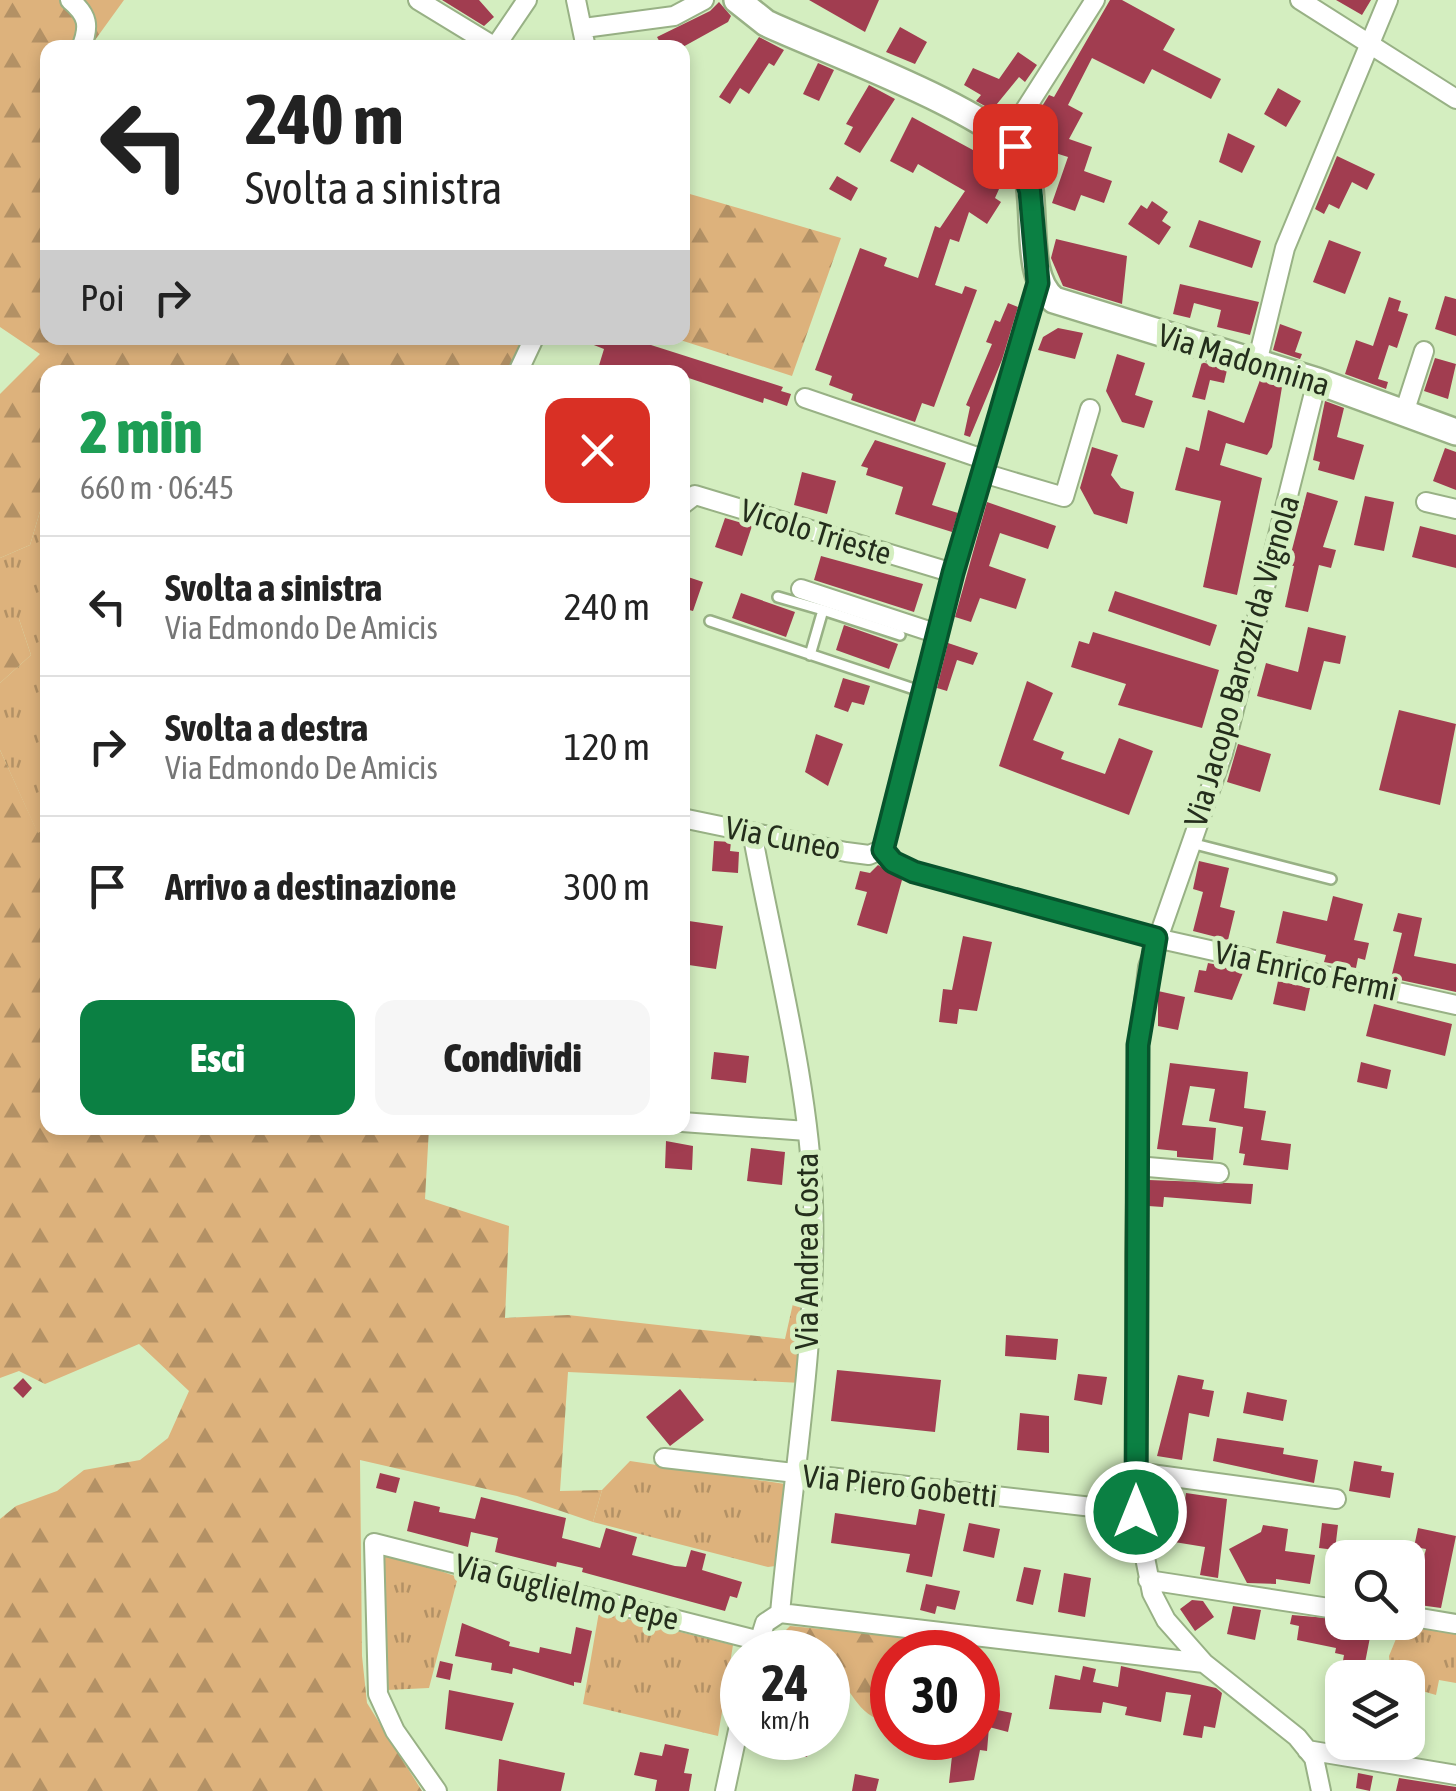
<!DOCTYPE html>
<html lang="it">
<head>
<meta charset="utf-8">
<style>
	body { margin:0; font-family:"Asap Condensed",sans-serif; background:#f6f6f6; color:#222; height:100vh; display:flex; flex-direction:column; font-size:38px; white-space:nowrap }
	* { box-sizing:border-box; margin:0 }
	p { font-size:32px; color:#767676 }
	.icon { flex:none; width:55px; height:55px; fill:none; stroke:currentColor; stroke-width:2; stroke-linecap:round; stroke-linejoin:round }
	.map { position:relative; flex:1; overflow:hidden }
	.side { position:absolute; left:40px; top:365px; width:650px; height:770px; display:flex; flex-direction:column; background:#fff; border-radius:20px; box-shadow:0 5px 15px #0003 }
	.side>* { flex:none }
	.hud { position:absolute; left:40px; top:40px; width:650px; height:305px; border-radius:20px; box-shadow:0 5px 15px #0003; background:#fff; color:#222; overflow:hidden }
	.buttons { position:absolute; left:1325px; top:1540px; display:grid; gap:20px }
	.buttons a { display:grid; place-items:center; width:100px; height:100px; border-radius:20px; background:#fff; box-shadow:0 5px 15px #0003; font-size:50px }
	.speed { position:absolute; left:720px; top:1630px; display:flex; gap:20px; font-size:50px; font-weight:700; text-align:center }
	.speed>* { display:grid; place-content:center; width:130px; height:130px; border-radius:50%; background:#fff; box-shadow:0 5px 15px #0003; line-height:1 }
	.speed small { font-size:25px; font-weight:400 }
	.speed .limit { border:15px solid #d22; background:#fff; color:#111 }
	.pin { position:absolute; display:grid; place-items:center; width:85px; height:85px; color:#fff; margin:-42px; border-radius:20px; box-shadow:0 5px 15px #0006 }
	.me { position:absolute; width:110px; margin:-55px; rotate:0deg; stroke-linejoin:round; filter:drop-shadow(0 0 8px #0008) }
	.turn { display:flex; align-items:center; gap:35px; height:210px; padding:0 40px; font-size:45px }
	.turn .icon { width:130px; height:130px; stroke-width:2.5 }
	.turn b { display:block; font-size:70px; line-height:85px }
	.then { display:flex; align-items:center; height:95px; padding:0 40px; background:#0003; gap:20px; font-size:38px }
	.round { display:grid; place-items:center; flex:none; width:105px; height:105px; border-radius:20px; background:#f6f6f6 }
	.headline { display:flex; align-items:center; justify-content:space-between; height:170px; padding:0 40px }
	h1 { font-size:60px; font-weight:800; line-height:75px; color:#1e9e55 }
	.primary-button { display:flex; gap:20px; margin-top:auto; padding:20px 40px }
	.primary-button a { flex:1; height:115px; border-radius:20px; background:#0b8043; color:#fff; font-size:40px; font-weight:800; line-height:115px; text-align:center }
	.primary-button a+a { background:#f6f6f6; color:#222 }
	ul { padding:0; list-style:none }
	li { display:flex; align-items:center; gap:30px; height:140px; padding:0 40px; border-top:2px solid #e0e0e0 }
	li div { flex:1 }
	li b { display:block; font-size:38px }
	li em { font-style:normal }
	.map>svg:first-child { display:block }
</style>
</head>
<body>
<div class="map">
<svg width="1456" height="1791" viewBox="0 0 1456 1791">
	<defs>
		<pattern id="grass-tufts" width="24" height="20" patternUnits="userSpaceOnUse" patternTransform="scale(2.5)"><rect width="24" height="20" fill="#ddb27c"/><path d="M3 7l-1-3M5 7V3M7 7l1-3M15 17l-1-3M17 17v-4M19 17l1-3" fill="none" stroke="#b39165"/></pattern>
		<pattern id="forest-firs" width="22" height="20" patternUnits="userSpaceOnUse" patternTransform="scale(2.5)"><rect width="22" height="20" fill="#ddb27c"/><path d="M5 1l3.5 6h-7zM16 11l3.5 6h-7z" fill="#b39165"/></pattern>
	</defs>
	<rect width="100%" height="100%" fill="#d4eec0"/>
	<path fill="url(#grass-tufts)" d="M47,488L48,828L38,834L0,750V683L31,655L19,619H0V558L30,545Z
		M630,1461L785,1484L783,1565L768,1567L593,1522L602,1490Z
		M384,1552L458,1577L429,1688L387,1690Z
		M599,1612L733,1645L718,1736L583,1704Z
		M1425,1625L1456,1630V1683L1439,1680L1436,1695L1408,1687V1678L1391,1677L1389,1656L1398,1634Z"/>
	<path fill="url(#forest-firs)" d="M0,0H124L90,47L48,48V338H526L511,372H48L47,488L30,545L0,558V394L40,354L0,327Z
		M683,192L841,238L792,376L674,338H682Z
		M0,619H19L31,655L0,683Z
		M0,750L38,833L47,828L48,1128H429L425,1199L509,1226L505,1318L568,1315L785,1339L794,1299L820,1303L802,1383L568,1372L560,1491L602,1490L593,1522L517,1496L360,1460L362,1656L367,1703L422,1791H0V1519L16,1506L57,1491L84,1470L140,1460L168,1438L189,1391L139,1344L45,1384L19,1371L0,1378Z
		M790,1626L937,1640L943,1652H892V1725C849,1712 859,1689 828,1675V1652H774V1642Z"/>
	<path fill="#a13d50" d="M442,0H479L494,17L484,26Z
		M809,0H879L865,32Z
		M1110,0H1122L1175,29L1163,50L1221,79L1211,99L1152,69L1144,84L1092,58L1068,105L1083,113L1069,139L1092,147L1084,171L1112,181L1104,203L1081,195L1075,211L1052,203L1068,157L1033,146L1024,135L1049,95L1054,97Z
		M1336,0H1371L1362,15Z
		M719,2L731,16L728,22L681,48H663L657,37L710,11Z
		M900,27L927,42L915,64L886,52Z
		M759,37L784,50L774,66L769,63L749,94L740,88L730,104L719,97Z
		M1018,52L1037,65L1025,82L1019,77L992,110L976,101L981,95L964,85L973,68L999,79Z
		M818,63L834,70L819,101L803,94Z
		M869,85L895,99L860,153L844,144L853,127L846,124Z
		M1278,88L1301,101L1286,127L1264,114Z
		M912,117L1008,169L995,198L1001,202L987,224L969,212L959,242L950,239L935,285L962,294L965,286L977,290L934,407L922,403L915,422L851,400L853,394L829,385L832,376L815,370L860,248L887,258L884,266L918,278L935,226L940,228L965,191L918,164L913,173L890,161Z
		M1228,133L1255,146L1242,173L1219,162Z
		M1337,156L1375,174L1367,190L1352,182L1339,209L1329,204L1324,214L1315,209Z
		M837,176L858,188L851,201L829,189Z
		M1152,201L1168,212L1162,221L1171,227L1159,245L1128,224L1141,205L1147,209Z
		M1199,220L1261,241L1252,268L1189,247Z
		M1056,239L1127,256L1122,304L1063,286L1051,258Z
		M1329,240L1361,252L1345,294L1313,282Z
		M1180,284L1259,302L1250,335L1217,327L1221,310L1194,303L1190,318L1173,314Z
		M1445,296L1456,299V336L1435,329Z
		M1389,297L1401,301L1398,311L1408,314L1397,348L1389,345L1378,379L1388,382L1386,389L1345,374L1356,340L1373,346Z
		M1008,303L1018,307L1002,360L970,437L964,435L970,407L966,405L992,344L986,342L995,320L1000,322Z
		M1280,324L1302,332L1295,352L1302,354L1300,359L1273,350Z
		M1058,328L1083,333L1075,359L1038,350L1043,337Z
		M576,338H629L783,387L781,391L791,394L787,406L764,398L763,403L653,366L652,372H597L604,349Z
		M1117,354L1145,363L1135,395L1153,401L1144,428L1122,422L1106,391Z
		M1435,358L1456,364L1448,399L1424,391Z
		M1202,362L1227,370L1224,383L1210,380L1205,400L1192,397Z
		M1260,380L1282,387L1272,447L1267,455L1226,443L1220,465L1262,478L1237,595L1203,587L1221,501L1175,490L1186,447L1199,451L1208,410L1244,423Z
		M1325,401L1344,408L1337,437L1364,445L1354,480L1318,470L1320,462L1313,460Z
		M875,440L946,463L932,505L958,513L952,532L895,514L903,487L866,475L868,468L861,466Z
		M1092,447L1118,455L1111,475L1121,488L1134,492L1127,524L1094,514L1080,488Z
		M1445,448L1456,452V490L1433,481Z
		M802,472L836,481L827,514L794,505Z
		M1307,492L1338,501L1323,547L1336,550L1331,568L1319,565L1308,612L1285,607L1294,566L1288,565Z
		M1365,496L1394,502L1384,551L1354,545Z
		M987,502L1056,526L1048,549L1000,533L989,566L1026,579L1016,609L980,598L971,622L955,617Z
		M725,518L752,526L742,556L715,547Z
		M1420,526L1456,535V568L1412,557Z
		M821,556L923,584L914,612L814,580Z
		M682,575L703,582L693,611L682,608Z
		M1115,591L1217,625L1210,646L1108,611Z
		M741,593L795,612L786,637L732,618Z
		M844,625L898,644L889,669L836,650Z
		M1308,627L1346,636L1340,664L1324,661L1311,710L1257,696L1266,663L1298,672Z
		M1093,632L1219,670L1202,728L1118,705L1126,684L1071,667L1079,641L1089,644Z
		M948,643L978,653L973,665L957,660L947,691L937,688Z
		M843,678L870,686L864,705L852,702L848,712L834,707Z
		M1027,681L1053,693L1033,740L1064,752L1061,759L1105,774L1119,738L1153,751L1129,815L999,766Z
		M1399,710L1456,724L1440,805L1379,790Z
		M816,734L843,744L828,786L805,772Z
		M1238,744L1271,754L1260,792L1227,782Z
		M714,841L731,842L730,851L739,852L738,873L712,871Z
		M1199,861L1229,868L1220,907L1235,911L1228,940L1193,931L1203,892L1193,889Z
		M878,865L902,880L887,934L857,925L867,892L855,889L860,871L870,873Z
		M1333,896L1363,904L1354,940L1369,943L1365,960L1358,958L1356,968L1324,962L1326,955L1276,943L1283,911L1327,921Z
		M1398,913L1422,918L1414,956L1456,964V992L1391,978L1402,933L1393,931Z
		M689,921L723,926L716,969L682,964V928H688Z
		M963,936L992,942L977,1011L959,1009L957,1024L939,1022L943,989L952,990Z
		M1208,963L1244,970L1232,1000L1194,992L1199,970L1206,971Z
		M1278,981L1310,988L1305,1011L1273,1004Z
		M1158,991L1185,997L1178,1030L1158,1026Z
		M1374,1004L1452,1024L1445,1056L1366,1036Z
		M714,1052L749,1056L746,1083L711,1079Z
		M1361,1062L1391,1070L1387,1089L1357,1082Z
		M1170,1063L1248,1072L1244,1108L1266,1111L1261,1140L1291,1144L1288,1170L1243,1165L1245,1154L1239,1153L1243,1127L1209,1121L1215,1089L1190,1086L1182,1125L1216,1128L1213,1160L1177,1157V1151L1157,1149Z
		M666,1141L693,1146L692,1170L665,1168Z
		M751,1148L785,1152L782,1185L747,1181Z
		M1149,1180L1253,1184L1251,1204L1164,1197L1163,1207L1148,1206Z
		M1006,1335L1058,1339L1056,1360L1005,1356Z
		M837,1370L941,1380L935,1432L831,1421Z
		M1078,1374L1107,1377L1102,1405L1074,1400Z
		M1178,1375L1204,1380L1202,1389L1214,1391L1209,1417L1189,1413L1182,1460L1157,1456Z
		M23,1378L32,1388L23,1398L13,1388Z
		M680,1389L704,1420L670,1446L646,1417Z
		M1247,1392L1287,1400L1283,1421L1243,1413Z
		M1020,1413L1049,1416V1453L1017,1450Z
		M1217,1438L1284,1448L1283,1454L1318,1460L1314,1483L1213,1461Z
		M1354,1461L1382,1466L1381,1471L1394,1473L1390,1498L1349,1491Z
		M380,1473L400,1478L396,1493L376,1488Z
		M1186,1493L1227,1499L1218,1578L1200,1575L1205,1547L1162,1540L1165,1528L1181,1530Z
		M481,1497L566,1518L562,1538L570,1540L600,1548L606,1528L637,1537L632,1555L675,1566L686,1567L691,1550L706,1554L702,1570L742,1582L737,1598L730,1596L725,1611L582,1572L583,1568L557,1562L556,1567L495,1552L498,1538L471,1532L468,1547L407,1531L414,1501L440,1507L439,1512L475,1519Z
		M919,1509L945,1514L932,1577L906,1572L910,1554L831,1543L835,1513L916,1525Z
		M969,1523L1000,1529L994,1558L963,1551Z
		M1322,1523L1338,1525L1335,1550L1319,1548Z
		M1263,1525L1288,1529L1285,1551L1315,1555L1310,1584L1276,1579V1584L1247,1583L1229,1549L1261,1532Z
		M1418,1528L1456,1536L1441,1608L1412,1604L1426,1549L1414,1547Z
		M1024,1567L1041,1570L1033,1605L1016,1601Z
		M1064,1573L1091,1578L1085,1617L1058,1612Z
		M926,1584L960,1591L955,1610L937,1606L935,1614L920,1610Z
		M1192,1600L1203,1601L1214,1617L1195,1631L1180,1609Z
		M1233,1606L1261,1610L1255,1640L1227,1634Z
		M1292,1615L1373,1622L1362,1678H1340L1344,1655L1335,1653L1336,1648L1297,1640L1299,1626L1290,1624Z
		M462,1623L510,1642L509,1646L539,1653L540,1647L571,1654L576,1627L592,1631L581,1683L574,1682V1686L513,1668L512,1674L491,1670L492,1663L455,1656Z
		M440,1661L453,1664L450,1680L436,1677Z
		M978,1665L995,1690L978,1700Z
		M1083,1666L1096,1669L1093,1682L1118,1687L1121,1666L1216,1688L1222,1693L1215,1728L1204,1726L1202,1738L1183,1735L1191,1695L1166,1692L1161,1722L1125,1715L1127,1707L1103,1702L1101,1713L1049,1709L1055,1675L1080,1680Z
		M449,1690L514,1703L502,1741L445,1729Z
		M978,1706L1012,1713L1008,1732L989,1727L987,1751L980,1750L974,1780L949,1783L954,1738H978Z
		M778,1738H811L807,1757L775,1750Z
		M665,1744L689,1749L684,1773L692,1774L689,1791H655L657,1780L634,1775L640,1752L662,1756Z
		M499,1759L565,1773L561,1791H497Z
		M1358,1773L1373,1776L1370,1791L1356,1788Z
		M855,1774L879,1779L876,1791H852Z
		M1399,1778L1456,1787V1791H1396Z"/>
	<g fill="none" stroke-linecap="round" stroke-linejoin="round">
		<g stroke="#98b185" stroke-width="14">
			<path id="lane" d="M778,597L823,610
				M710,621L923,692
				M810,655L823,610L900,635
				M1191,843L1331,879"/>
		</g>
		<g stroke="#98b185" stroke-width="22">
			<path id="street" d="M70,0C88,15 90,26 81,48
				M418,0L495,47L527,0
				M576,0L586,48
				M1300,0L1456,99
				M584,28L674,16L704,0
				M1007,138L1095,0
				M1038,283L953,573L883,849L893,862L914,872L1156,938L1456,1005
				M1257,363L1285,248L1388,0
				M518,372L534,338
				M1317,381L1223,753L1148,967L1139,1045L1135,1255L1136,1512L1152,1593L1166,1620L1204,1663L1297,1737L1314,1758L1321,1791
				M805,398L986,460
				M1404,413L1424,351
				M983,473L1064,497L1090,409
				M1426,502L1456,509
				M682,505L695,495L953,573
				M801,589L938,634
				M682,818L846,852L869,855L883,849
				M752,832C773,948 810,1086 813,1202C817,1339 793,1476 780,1613
				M682,1122L807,1131
				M1136,1166L1219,1173
				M664,1458L1136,1512
				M1136,1472L1336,1499
				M1148,1580L1329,1608
				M1408,1616L1456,1624
				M756,1652L765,1623L780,1613L1204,1663
				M1307,1750L1456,1775
				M437,1791L395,1731L378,1694L374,1543L760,1641
				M725,1791L742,1712"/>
		</g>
		<g stroke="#98b185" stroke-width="30">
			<path id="secondary" d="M737,0L766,23C816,47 1000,114 1021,156C1042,196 1020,274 1054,300L1317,381L1456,432"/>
		</g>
		<use href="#lane" stroke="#fff" stroke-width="9"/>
		<use href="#street" stroke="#fff" stroke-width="18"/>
		<use href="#secondary" stroke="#fff" stroke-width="25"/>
	</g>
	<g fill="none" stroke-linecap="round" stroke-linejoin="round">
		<g stroke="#07532c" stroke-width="25">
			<path id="route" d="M1015,146L1030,191L1038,283L953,573L883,850L893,862L914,872L1156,938L1138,1045L1136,1512"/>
		</g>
		<use href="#route" stroke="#0b8043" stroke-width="18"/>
	</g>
	<g text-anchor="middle" stroke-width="10" stroke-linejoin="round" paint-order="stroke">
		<g font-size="32" fill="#242e1c" stroke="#d4eec0">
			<text transform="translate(1244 360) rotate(17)" y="11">Via Madonnina</text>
			<text transform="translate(816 532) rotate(17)" y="11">Vicolo Trieste</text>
			<text transform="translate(1242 661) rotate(-74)" y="11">Via Jacopo Barozzi da Vignola</text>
			<text transform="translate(783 838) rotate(11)" y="11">Via Cuneo</text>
			<text transform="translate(1306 971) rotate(12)" y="11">Via Enrico Fermi</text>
			<text transform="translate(807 1251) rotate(-90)" y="11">Via Andrea Costa</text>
			<text transform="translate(900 1486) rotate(6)" y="11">Via Piero Gobetti</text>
			<text transform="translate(567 1592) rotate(14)" y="11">Via Guglielmo Pepe</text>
		</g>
	</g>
</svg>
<div class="buttons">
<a><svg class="icon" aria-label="search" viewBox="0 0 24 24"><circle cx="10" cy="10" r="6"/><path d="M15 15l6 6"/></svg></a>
<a><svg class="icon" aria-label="layers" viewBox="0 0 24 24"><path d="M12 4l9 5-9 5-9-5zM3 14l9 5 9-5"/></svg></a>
</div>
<div class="speed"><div>24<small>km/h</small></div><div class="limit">30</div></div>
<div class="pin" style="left:1015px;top:146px;background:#d93025"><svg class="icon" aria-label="arrive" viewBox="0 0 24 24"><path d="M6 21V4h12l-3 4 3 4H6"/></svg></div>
<svg class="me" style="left:1136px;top:1512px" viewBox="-20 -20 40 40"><circle r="17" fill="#0b8043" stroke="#fff" stroke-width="3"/><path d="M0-11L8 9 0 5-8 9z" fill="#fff"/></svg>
<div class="hud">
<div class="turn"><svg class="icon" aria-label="left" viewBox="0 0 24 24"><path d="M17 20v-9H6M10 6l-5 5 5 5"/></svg><div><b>240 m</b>Svolta a sinistra</div></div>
<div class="then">Poi<svg class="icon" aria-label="right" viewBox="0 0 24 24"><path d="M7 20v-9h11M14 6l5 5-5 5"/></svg></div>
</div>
<section class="side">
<div class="headline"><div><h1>2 min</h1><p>660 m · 06:45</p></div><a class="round" style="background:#d93025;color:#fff"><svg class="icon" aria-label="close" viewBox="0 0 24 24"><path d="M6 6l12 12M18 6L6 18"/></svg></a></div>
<ul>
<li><svg class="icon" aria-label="left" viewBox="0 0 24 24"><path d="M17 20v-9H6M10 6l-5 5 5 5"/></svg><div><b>Svolta a sinistra</b><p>Via Edmondo De Amicis</p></div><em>240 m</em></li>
<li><svg class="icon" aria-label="right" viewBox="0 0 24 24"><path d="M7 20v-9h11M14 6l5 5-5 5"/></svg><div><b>Svolta a destra</b><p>Via Edmondo De Amicis</p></div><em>120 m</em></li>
<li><svg class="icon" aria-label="arrive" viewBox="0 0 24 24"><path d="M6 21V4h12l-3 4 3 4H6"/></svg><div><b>Arrivo a destinazione</b></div><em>300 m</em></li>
</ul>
<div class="primary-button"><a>Esci</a><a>Condividi</a></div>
</section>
</div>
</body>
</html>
